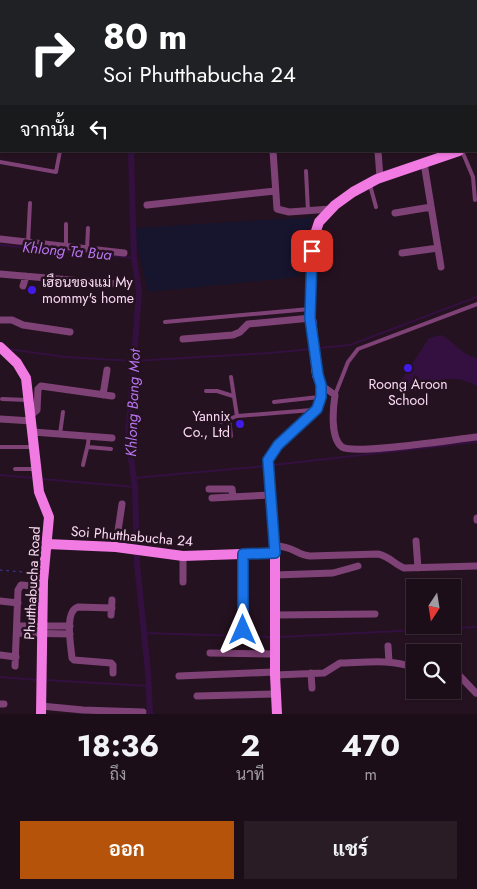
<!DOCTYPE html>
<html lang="th">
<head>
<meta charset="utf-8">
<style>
	body { margin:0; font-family:Jost,Sarabun,sans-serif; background:#291c25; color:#f1f3f6; height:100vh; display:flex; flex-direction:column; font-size:19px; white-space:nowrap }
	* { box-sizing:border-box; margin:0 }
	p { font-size:16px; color:#a09ca2 }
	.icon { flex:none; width:28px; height:28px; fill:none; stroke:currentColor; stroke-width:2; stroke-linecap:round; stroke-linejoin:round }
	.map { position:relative; height:714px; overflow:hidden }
	.details { display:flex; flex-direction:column; background:#1c0e18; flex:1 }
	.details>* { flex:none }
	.hud { position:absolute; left:0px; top:0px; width:478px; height:152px; box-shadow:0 1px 4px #0004,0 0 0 1px #3a2e37; background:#202124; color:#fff; overflow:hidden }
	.needle { width:32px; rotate:192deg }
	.buttons { position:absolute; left:406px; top:579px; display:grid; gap:10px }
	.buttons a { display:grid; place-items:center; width:55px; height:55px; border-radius:0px; background:#1c0e18; box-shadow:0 1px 4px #0004,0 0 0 1px #3a2e37; font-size:25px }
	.pin { position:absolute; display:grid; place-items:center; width:42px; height:42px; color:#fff; margin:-21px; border-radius:10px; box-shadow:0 2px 8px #0006 }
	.me { position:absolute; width:55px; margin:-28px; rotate:0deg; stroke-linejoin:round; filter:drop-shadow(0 0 4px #0008) }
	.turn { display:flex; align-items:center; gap:18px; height:105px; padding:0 20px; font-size:22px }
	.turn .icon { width:65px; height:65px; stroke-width:2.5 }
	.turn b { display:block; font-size:35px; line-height:42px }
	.then { display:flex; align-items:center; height:48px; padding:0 20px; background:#0003; gap:10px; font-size:19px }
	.eta { display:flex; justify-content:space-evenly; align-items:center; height:85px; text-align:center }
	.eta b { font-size:30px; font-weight:700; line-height:35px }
	.cta { display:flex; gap:10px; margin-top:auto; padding:10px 20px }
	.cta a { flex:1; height:58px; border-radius:0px; background:#b45309; color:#fff; font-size:20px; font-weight:700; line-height:58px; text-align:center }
	.cta a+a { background:#291c25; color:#f1f3f6 }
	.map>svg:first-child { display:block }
</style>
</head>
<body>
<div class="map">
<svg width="477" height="714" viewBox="0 0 477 714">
	<rect width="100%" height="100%" fill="#251220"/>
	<path fill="#17152e" d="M313,217L305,238L300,277L148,292L133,228Z"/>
	<path fill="#331040" d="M441,335C455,342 461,355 477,358V386C464,379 450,376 436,382C421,387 416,396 399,389L400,382L429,338Z"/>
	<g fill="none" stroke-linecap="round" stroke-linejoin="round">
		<path stroke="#331040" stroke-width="2" d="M0,46H1
			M476,52H477
			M0,245L134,258
			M318,348L350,345L477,297
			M8,349L65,357L133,361L270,353L311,349
			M273,465L477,442
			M0,475L33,478
			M133,478L266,466
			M42,479L135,487
			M145,633L272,637
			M280,637L477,627
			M0,677L38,680
			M45,680L149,686"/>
		<path stroke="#331040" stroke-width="6" d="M137,1V0
			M131,151L134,258L139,292L128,437L135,487L137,564L148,672L150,714"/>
		<path stroke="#403dac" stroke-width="1" stroke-dasharray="2.5 4" stroke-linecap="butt" d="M379,0V1
			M0,570L35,573"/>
		<path stroke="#7f4277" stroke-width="4" d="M0,28H1
			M462,151L473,177L475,200
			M0,162L56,172L60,151
			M306,171L308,211
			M370,185L376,207
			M66,224V247
			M28,243L30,203
			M87,249L88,228
			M45,278L48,287
			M165,322L310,309
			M231,377L237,416
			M206,391H217L233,396
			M335,395L348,362L358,349L477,304
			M2,399L27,400
			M274,402L319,397
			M229,418L231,436
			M221,422L237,416L312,410
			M60,434L63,412
			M0,447H33
			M88,447L111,449
			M83,465L88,444L89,435
			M15,469H36"/>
		<path stroke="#7f4277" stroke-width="7" d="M273,0V1
			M0,76L1,77
			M273,151L277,209L289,212L331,209
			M378,151L380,178
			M424,163L441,267
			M147,205L275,191
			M395,213L431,207
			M0,239L124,253
			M402,253L438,248
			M0,274L129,285
			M23,286L26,276
			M0,320H12L23,325L70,332
			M183,339L233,335L240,332L248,324L311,318
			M321,385L335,395C333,408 330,438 342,447C354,455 456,439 477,437
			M103,395L107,370
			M31,415L37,410L38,389L41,386L112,396
			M0,419L32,421
			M33,432L112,438
			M209,489H232L233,497
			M212,498L271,495
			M477,518V520
			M416,541L418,568
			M112,546L118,531L122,504
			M275,546C294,546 296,555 310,556L378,554C389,556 394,564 404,568L477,566
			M275,575L333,573L358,566
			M183,582V556
			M0,601L18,603
			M112,608L78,607C64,611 71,646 72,658L74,660L111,663L113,665V673
			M111,615L112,600
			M275,615L375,614
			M17,626H70
			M243,630V554
			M17,633L70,634
			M388,646L389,662
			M210,653L275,654
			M0,655L16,657
			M15,666L18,590L21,585L34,586
			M452,670L456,672L476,693
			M311,673L312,688
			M275,675L324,673L340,663H345C368,662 393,659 415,668
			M179,676L275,672
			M197,696L276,694
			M0,704H4
			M41,706L83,710L143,712"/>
		<path stroke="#f17be3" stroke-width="10" d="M476,146L477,145
			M0,347L17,363L26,378L39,492L49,517L43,581L41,714
			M47,544L116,547L183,556L275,553
			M277,714L275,675V553L268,460L278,445L317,409L321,397V385L317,375L310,309L312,251L314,237L319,222L335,205L353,192L377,179L459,151"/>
	</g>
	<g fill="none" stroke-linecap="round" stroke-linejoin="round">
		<g stroke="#114b97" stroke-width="12">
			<path id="route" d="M243,630V554L275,553L268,460L278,445L317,409L321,397V385L318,375L310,318L312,251"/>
		</g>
		<use href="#route" stroke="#1a73e8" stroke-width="9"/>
	</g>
	<g fill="#421ae7" stroke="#251220" stroke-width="2">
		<circle cx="32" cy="290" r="5"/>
		<circle cx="408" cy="368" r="5"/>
		<circle cx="240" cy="424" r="5"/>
	</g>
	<g text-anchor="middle" stroke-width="5" stroke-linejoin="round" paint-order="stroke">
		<g font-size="14" fill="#fbdaf4" stroke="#251220" text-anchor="start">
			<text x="42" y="287">เฮือนของแม่ My<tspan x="42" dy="16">mommy's home</tspan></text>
			<text x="408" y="389" text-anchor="middle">Roong Aroon<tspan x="408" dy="16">School</tspan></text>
			<text x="230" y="421" text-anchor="end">Yannix<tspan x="230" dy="16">Co., Ltd</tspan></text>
		</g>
		<g font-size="14" fill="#fbdaf4" stroke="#251220">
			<text transform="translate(132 536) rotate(5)" y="5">Soi Phutthabucha 24</text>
			<text transform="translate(32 583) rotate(-87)" y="5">Phutthabucha Road</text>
		</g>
		<g font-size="15" font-style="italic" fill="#b873f0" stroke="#251220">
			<text transform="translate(67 251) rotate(5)" y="5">Khlong Ta Bua</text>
			<text transform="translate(133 403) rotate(-88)" y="5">Khlong Bang Mot</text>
		</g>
	</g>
</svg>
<div class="buttons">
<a><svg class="needle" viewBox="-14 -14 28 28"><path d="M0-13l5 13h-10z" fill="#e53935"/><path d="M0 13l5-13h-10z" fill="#a09ca2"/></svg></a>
<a><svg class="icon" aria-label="search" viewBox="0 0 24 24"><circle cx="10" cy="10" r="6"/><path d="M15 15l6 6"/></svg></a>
</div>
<div class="pin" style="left:312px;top:251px;background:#d93025"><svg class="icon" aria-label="arrive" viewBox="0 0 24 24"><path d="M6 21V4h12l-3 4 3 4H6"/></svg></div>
<svg class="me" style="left:243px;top:630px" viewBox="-20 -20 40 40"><path d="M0-17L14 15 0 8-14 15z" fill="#1a73e8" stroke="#fff" stroke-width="4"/></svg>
<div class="hud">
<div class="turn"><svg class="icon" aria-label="right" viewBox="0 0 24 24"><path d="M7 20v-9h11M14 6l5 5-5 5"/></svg><div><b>80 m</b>Soi Phutthabucha 24</div></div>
<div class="then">จากนั้น<svg class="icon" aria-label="left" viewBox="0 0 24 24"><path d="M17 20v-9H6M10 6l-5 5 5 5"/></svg></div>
</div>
</div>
<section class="details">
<div class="eta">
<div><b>18:36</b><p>ถึง</p></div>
<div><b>2</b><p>นาที</p></div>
<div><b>470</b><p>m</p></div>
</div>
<div class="cta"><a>ออก</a><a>แชร์</a></div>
</section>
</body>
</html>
